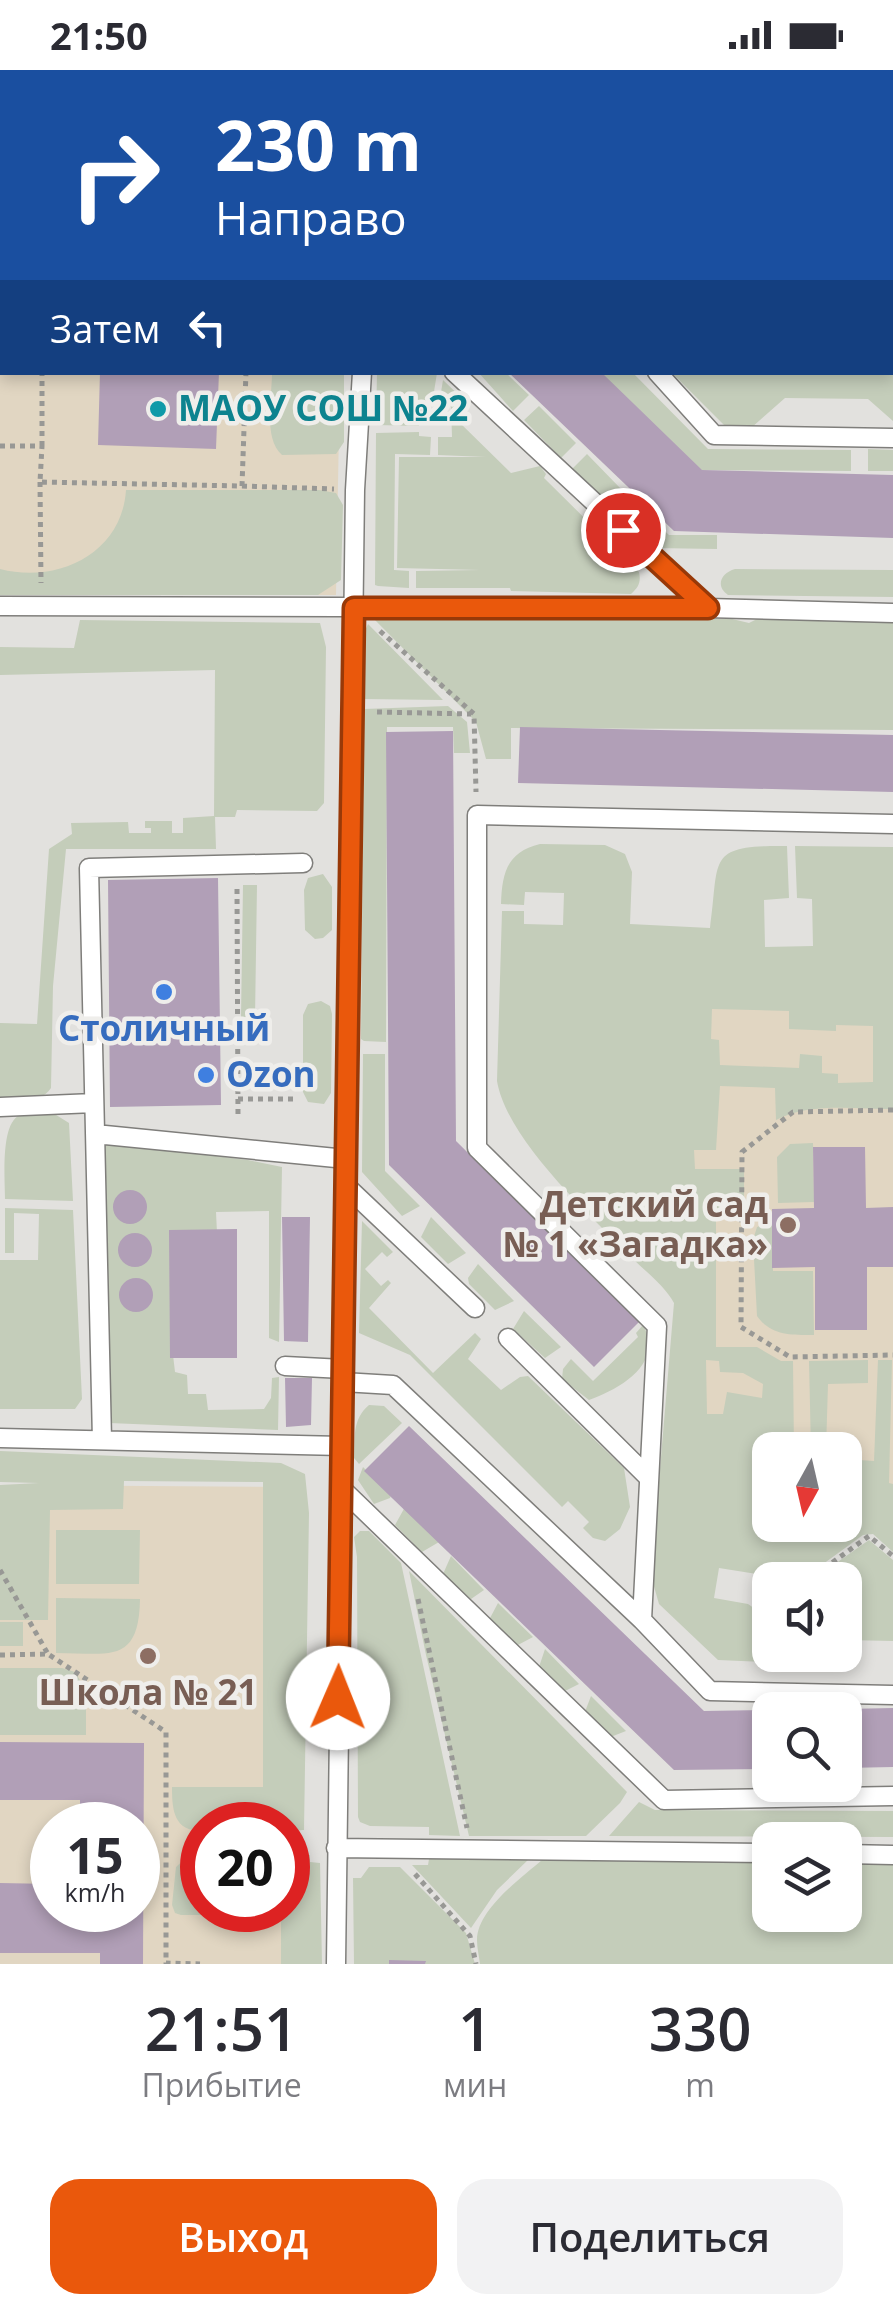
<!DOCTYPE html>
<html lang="ru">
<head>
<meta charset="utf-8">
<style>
	body { margin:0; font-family:"Open Sans",sans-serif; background:#f2f2f3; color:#2b2b33; height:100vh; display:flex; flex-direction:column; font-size:38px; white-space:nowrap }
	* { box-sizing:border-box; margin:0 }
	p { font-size:32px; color:#7c7c81 }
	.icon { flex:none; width:55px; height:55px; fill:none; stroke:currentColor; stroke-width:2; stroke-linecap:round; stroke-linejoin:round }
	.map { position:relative; height:1894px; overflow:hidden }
	.side { display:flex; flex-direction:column; background:#fff; flex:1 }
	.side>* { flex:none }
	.hud { position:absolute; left:0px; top:0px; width:895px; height:305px; box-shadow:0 5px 15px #0003; background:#1a4fa0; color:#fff; overflow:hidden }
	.needle { width:65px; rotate:188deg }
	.controls { position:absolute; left:752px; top:1362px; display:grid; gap:20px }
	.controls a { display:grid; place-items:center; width:110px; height:110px; border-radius:20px; background:#fff; box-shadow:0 5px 15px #0003; font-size:50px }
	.speed { position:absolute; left:30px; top:1732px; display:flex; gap:20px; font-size:50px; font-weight:700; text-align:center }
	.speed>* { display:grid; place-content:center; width:130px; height:130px; border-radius:50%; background:#fff; box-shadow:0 5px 15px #0003; line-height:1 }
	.speed small { font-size:25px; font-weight:400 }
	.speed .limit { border:15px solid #d22; background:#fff; color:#111 }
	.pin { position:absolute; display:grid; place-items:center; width:85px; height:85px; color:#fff; margin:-42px; border:5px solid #fff; border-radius:50%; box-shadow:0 2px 10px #0007 }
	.me { position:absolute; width:110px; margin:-55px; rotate:1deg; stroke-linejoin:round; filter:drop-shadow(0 0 8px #0008) }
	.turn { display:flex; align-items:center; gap:35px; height:210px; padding:0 50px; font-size:45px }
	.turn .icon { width:130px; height:130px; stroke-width:2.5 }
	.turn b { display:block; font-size:70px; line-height:85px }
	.then { display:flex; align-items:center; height:95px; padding:0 50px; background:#0003; gap:20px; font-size:38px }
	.eta { display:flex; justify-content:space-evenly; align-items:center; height:170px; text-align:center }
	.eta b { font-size:60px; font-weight:600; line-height:70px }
	.cta { display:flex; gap:20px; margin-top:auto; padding:20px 50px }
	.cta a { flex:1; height:115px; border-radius:30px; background:#ea580c; color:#fff; font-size:40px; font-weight:600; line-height:115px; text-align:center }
	.cta a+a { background:#f2f2f3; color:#2b2b33 }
	.status { display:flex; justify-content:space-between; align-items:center; height:70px; padding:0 50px; background:#fff; direction:ltr }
	.status svg { height:28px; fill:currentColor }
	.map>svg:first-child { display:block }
</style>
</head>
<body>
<div class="status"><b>21:50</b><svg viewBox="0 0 49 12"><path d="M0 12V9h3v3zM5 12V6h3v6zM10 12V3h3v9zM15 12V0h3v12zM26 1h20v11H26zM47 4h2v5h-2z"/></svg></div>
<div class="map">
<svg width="893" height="1894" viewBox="0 0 893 1894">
	<rect width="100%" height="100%" fill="#e2e1de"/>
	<path fill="#e1d6c2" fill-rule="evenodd" d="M0,0H345L2,2V302L340,303L336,525H0Z
		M685,928L893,930V1436L845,1435V1380H770L682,1434Z
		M0,1415L297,1417L295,1894H0ZM52,1755H138V1840H52ZM202,1755H288V1840H202Z"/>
	<path fill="#c4cdba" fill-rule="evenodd" d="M163,0H346L163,2Z
		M893,274V351L868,329L785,328L751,358H727L672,303L892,302Z
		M478,302L506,303L529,325L513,341Z
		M272,303H344V372L336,384L282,385C263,369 272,326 272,303Z
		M377,303H437L432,334L419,335V356L376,355Z
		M599,303H633L708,379L851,380V401L695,400Z
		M443,310L470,336L458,351L511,403L540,396L546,404L544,408L639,502C641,512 639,517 631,524L511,521L510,518H416V501L480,500L397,498L399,387H486L438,385V367H452L451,335L439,334Z
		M539,336L576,373L561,388L524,350Z
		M419,362V366L431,367L430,385L395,384L394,500L409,501V518L378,516L375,515L376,363Z
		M868,379L893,380V401H868Z
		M587,384L621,419L606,434L572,399Z
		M126,420H319L336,423L343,435L341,510L318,525H0V499C57,514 122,484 126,420Z
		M632,430L669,465H717V479L654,478L619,445L620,439Z
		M735,499L893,500V527L728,525C715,516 721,503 735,499Z
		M390,546L732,549L749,553L757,549L893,550V660L511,658V689H486L476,652L374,549Z
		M80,550L320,553L326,577L324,733L317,741L237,740L235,747H215L216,779H66L53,916L51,1018C41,1034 17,1029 0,1029V953L37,954L49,779L72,764L71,753L128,752L129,763H151V758H145V751H172V763H183V748L214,746L215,600L0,605V577L74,578Z
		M368,554L443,630L363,629V565Z
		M448,636L467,652L470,683H454L453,657H387L386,972L364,971L361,969L364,639Z
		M540,774L605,775L625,784L632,802L630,854L710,858C720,788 705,775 787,776L789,828L764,830L765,877L813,876L812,829L797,828L795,776L893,777V1039C857,1039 808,1032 776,1050L775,1018L720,1016L716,1080H694L695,1099H744V1128L716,1143V1277H757L781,1291H793L794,1380H770V1455H845V1389L874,1391L878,1290H892L889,1413L893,1414V1482L873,1464L863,1465L801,1510H770V1533L764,1537L761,1535L763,1505L719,1498L714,1528L748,1534L764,1545L770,1541V1585H797L787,1593L718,1590L659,1534L651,1506L674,1233C665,1216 646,1202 632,1188C590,1145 507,1070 497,1011L502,841H524V854L563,855L564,823L525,822L524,835L501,834C502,803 507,782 540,774ZM712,939L789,941V959L836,961V955L873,956V1012L838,1013V1004L822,1003V986L800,984L799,998L720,995L719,970L711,969ZM706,1290L719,1291L720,1302L743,1303L763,1314L762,1328L727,1322L723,1344H707Z
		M323,804L332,817V860L323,868L315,869L305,860L304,820L308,808Z
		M243,815H257L255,948L241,947Z
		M321,931L330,936L332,944L331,1023L324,1034L308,1032L303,1022V945L308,934Z
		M363,984H385V1101L420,1136L402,1146L362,1102Z
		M53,1043L69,1053L73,1131L5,1129C5,1110 0,1053 20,1045C29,1042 44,1043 53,1043Z
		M109,1073L248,1090L282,1097L279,1272L269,1268V1141L216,1142L217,1163L173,1285L175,1302L187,1305L188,1324H206L208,1340L264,1339L271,1328L272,1308L279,1307L278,1360L109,1353L101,1074Z
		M813,1073L814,1132L778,1133L777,1087L790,1074Z
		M5,1138L73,1140L82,1329L75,1339H0V1190H38L39,1144L14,1143V1183H5Z
		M431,1147L466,1183L448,1194L421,1167Z
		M362,1151L393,1182L387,1187L382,1182L365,1199L381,1216L388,1210L391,1213L369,1238L433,1303L475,1263L481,1269L468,1289L501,1320L520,1307L528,1306L624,1398L630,1437L620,1459L605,1471L593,1468L583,1458L589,1452L568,1431L562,1437L410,1285L359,1263Z
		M772,1152L773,1201H813L814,1265C792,1265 771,1266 757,1246L753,1170L757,1157Z
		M478,1194L514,1231L495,1240L469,1214L468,1208Z
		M524,1241L561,1277L545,1288L513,1259Z
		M643,1255C665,1294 619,1319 589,1330L562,1309L563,1299L571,1289L593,1311L638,1267L636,1263Z
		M868,1290V1313L828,1314L826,1380H811L809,1291Z
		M369,1335L384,1336L402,1353L359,1394L354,1388C355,1368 352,1349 369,1335Z
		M0,1381L281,1393L305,1404L309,1443L304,1760L288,1761V1755H202V1761C174,1761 172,1741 172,1717H263V1412L124,1411L123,1439L50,1440L48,1550H0V1415L39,1413L0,1412Z
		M363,1397L391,1425L390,1428L374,1434L358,1410Z
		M405,1437L439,1472L422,1482L395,1455Z
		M56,1460H140L139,1514H56Z
		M360,1461H369L401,1493L460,1766L429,1765V1757L370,1756L360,1752L358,1747L357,1487L354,1467Z
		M869,1470L893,1490V1571L845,1570V1510H812Z
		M451,1486L484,1520L471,1529L443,1504Z
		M409,1501L627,1722L620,1733L586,1766H469L426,1585Z
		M56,1528L140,1529C139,1595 109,1583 56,1583Z
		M498,1533L533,1567L516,1576L489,1550Z
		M0,1552H23V1576H0Z
		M545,1579L579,1614L561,1623L538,1600Z
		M0,1598H62L75,1602L86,1620V1665H0Z
		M591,1626L626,1661L608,1668L583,1647Z
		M639,1732L655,1740L893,1741V1767L609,1766Z
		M202,1784V1840H288V1785H310V1792L320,1793L322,1894H281V1845H181L175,1843L172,1835L176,1797L189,1785Z
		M429,1789H529L497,1820L471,1858L412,1795H428Z
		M542,1790L770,1792V1845H845V1792L893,1793V1894H480C479,1886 477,1878 477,1870C477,1840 521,1808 542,1790Z
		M369,1797H400L466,1863L475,1894H354L353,1808H361Z"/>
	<path fill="#b19fb7" d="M100,302H219L216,379L98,375Z
		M508,302H601L702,400L893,405V468L674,461Z
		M520,657L893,665V722L518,713Z
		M453,661L456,1071L639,1252L594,1297L389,1095L386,662Z
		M218,808L221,1035L110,1037L108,810Z
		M813,1077H865L866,1138L893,1137V1197H867V1260H815V1197L772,1198V1139L814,1138Z
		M113 1137a17 17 0 1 1 34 0a17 17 0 1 1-34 0Z
		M282,1147H310L308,1272L284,1271Z
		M237,1159V1288H170L169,1160Z
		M118 1180a17 17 0 1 1 34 0a17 17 0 1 1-34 0Z
		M119 1225a17 17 0 1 1 34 0a17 17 0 1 1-34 0Z
		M285,1308H312L311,1355L286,1357Z
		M409,1356L704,1641L770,1640V1699L674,1700L364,1401Z
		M893,1638V1697L845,1698V1639Z
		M0,1672L144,1673L143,1894H100V1883H0V1813L52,1814V1840H138V1755H80V1730H0Z
		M389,1890L426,1891L425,1894H389Z"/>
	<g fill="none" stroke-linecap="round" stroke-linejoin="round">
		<g stroke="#7f7e7b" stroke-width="21">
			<path id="service" d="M363,0V2
				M417,0L420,2
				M454,302L708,538
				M657,302L714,365L893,368
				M0,536L708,538L893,543
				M0,1037L94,1033
				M95,1064L346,1089
				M345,1115L475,1238
				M508,1268L649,1408
				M285,1296L343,1299
				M343,1312L393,1315L642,1550L710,1621L893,1625
				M0,1368L342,1376
				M102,1370L89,798L303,793
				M341,1418L664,1730L893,1726
				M642,1550L657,1256L477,1078V745L893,754
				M336,1778L770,1783
				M845,1784L893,1785
				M336,1894L355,420L362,302"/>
		</g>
		<path stroke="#989895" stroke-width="5" stroke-dasharray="5 5" stroke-linecap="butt" d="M637,0L640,2
			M172,2V0
			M540,2L541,0
			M784,2V0
			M892,42H893
			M892,126H893
			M892,211H893
			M892,263L893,264
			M0,376H42L40,412L242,416L246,302
			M42,376V302
			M40,412L41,513
			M242,416L334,419
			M380,561L474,644L476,722
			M377,642L471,644
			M237,819L238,1046
			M238,1029H297
			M893,1040L793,1042L742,1082L741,1257L790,1287L893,1285
			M0,1500L48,1584
			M808,1510L869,1466L893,1486
			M418,1529L467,1758
			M770,1537L763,1542L770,1550
			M0,1585L48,1584L166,1662V1893L200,1894
			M799,1585L810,1598
			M415,1804L470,1866L476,1894"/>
		<use href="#service" stroke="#fff" stroke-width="18"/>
	</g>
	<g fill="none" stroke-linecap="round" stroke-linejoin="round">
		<g stroke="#983908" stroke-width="25">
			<path id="route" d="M338,1628L354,538H708L623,460"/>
		</g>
		<use href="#route" stroke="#ea580c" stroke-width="18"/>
	</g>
	<circle fill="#0f9aa8" stroke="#efeeeb" stroke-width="4" cx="158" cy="339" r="10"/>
	<g fill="#3f7fe0" stroke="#efeeeb" stroke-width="4">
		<circle cx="164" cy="922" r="10"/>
		<circle cx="206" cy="1005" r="10"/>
	</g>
	<g fill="#8d6e63" stroke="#efeeeb" stroke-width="4">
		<circle cx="788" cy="1155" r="10"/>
		<circle cx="148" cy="1586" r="10"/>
	</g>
	<g text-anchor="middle" stroke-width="9" stroke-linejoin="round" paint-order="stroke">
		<g font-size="35" font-weight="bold" fill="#0d838f" stroke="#efeeeb" text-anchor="start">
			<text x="178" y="351">МАОУ СОШ №22</text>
		</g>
		<g font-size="35" font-weight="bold" fill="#366cbe" stroke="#efeeeb">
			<text x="164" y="971">Столичный</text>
			<text x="226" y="1017" text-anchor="start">Ozon</text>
		</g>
		<g font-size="35" font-weight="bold" fill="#785e54" stroke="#efeeeb" text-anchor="end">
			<text x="768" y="1147">Детский сад<tspan x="768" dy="40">№ 1 «Загадка»</tspan></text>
			<text x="148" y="1635" text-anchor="middle">Школа № 21</text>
		</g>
	</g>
</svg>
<div class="controls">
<a><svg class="needle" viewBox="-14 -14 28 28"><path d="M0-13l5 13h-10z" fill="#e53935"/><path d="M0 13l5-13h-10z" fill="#7c7c81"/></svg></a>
<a><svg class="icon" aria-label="sound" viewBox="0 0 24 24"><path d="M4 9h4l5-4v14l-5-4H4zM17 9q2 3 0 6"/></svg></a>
<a><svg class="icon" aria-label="search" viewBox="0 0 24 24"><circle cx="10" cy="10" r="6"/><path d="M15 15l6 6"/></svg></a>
<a><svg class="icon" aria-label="layers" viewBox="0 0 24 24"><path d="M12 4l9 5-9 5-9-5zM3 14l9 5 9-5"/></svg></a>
</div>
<div class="speed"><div>15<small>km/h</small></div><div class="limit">20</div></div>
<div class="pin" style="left:623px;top:460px;background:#d93025"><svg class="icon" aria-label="arrive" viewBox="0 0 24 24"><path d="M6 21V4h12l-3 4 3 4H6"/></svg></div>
<svg class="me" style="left:338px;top:1628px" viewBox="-20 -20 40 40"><circle r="19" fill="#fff"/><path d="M0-13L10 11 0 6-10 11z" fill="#ea580c"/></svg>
<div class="hud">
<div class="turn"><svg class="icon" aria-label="right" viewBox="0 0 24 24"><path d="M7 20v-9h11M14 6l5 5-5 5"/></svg><div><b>230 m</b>Направо</div></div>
<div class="then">Затем<svg class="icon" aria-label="left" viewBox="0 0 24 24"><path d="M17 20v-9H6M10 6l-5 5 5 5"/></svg></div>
</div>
</div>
<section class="side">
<div class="eta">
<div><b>21:51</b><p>Прибытие</p></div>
<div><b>1</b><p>мин</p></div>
<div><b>330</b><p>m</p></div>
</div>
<div class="cta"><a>Выход</a><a>Поделиться</a></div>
</section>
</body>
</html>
